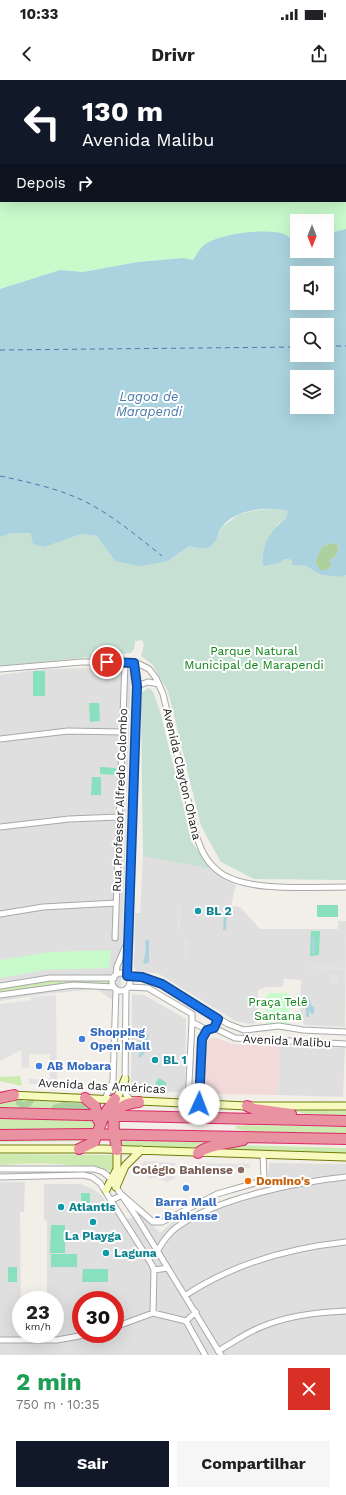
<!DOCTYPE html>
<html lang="pt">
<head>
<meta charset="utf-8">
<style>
	body { margin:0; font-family:"Work Sans",sans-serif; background:#f6f6f6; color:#202124; height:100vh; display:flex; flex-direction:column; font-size:15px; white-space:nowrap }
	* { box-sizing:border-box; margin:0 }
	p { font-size:13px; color:#757577 }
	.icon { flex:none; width:22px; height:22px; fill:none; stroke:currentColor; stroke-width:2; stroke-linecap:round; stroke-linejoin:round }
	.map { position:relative; height:1275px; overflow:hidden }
	.sheet { display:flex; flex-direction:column; background:#fff; flex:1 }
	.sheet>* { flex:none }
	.top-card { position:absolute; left:0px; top:0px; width:346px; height:122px; box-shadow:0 4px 16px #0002; background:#111827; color:#fff; overflow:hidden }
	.needle { width:26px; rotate:180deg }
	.fabs { position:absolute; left:290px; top:134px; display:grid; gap:8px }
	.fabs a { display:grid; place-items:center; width:44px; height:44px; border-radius:0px; background:#fff; box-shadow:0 4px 16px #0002; font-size:20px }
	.speed { position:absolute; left:12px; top:1211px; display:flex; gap:8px; font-size:20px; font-weight:700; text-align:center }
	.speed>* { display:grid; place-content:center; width:52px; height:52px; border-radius:50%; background:#fff; box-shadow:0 4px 16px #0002; line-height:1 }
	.speed small { font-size:10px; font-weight:400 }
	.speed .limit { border:6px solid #d22; background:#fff; color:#111 }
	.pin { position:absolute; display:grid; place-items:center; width:34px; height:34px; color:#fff; margin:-17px; border:2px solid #fff; border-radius:50%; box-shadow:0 1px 4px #0007 }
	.me { position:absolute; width:44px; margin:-22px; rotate:2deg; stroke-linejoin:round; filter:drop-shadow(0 0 3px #0008) }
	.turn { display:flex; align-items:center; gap:14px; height:84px; padding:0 16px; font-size:18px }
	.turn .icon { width:52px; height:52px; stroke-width:2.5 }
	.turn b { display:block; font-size:28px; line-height:34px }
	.then { display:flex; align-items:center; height:38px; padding:0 16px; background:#0003; gap:8px; font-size:15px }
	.round { display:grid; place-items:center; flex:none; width:42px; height:42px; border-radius:0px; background:#f6f6f6 }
	.overview { display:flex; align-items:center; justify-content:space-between; height:68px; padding:0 16px }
	h1 { font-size:24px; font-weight:700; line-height:30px; color:#1e9e55 }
	.cta { display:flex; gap:8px; margin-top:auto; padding:8px 16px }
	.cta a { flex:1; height:46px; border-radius:0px; background:#111827; color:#fff; font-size:16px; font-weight:700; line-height:46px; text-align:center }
	.cta a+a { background:#f6f6f6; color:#202124 }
	.status { display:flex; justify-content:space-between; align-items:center; height:28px; padding:0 20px; background:#fff; direction:ltr }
	.status svg { height:11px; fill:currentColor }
	header { display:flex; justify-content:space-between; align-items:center; height:52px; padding:0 16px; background:#fff; font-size:18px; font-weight:700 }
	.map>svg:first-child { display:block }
</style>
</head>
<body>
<div class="status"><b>10:33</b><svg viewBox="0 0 49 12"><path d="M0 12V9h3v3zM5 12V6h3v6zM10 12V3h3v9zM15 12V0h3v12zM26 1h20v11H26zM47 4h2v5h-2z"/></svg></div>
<header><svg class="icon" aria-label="back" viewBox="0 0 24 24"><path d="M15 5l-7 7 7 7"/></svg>Drivr<svg class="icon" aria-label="share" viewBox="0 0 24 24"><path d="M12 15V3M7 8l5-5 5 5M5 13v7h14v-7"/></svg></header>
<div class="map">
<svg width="346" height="1275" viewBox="0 0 346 1275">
	<rect width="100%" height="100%" fill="#f2efe9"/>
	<path fill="#e0dfdf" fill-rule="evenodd" d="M131,587L121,911L114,921L97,909L45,914L0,921V595L45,589Z
		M143,776L210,789L226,801L236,804L231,826L240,827L260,849H338V841H346L345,947L305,945L300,939L301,900L284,899L283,907H266L258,910L257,939L255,943L250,944L235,941L159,894L136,891L134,887L135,833H140Z
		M132,914L144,915L186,939L185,1006L180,1012L135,1011L131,1007Z
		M280,966L345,968L343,1017L278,1015Z
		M269,1083L346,1084V1275H0V1102H25L24,1132H20L21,1255L55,1254V1220H47V1141L44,1140V1104H81L93,1109L101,1115L122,1141L143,1134L160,1153L175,1140L231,1117L267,1108ZM81,1220H115V1254H81Z"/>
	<path fill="#f2dad9" d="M211,958H217L232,964L280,966L278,1015L216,1014L209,1012L205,1005L207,962Z"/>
	<path fill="#cdebb0" d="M71,899L72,904L32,908L31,902Z
		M73,899L109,900L110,902L107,904H74Z
		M29,902L30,908L0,913V907Z
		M20,996L22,1006L0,1001V997Z
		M15,1019L88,1024L94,1030L0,1031V1020Z
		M287,1029L346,1031V1036L306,1034Z
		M0,1038L95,1040V1049L0,1050Z
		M253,1045L346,1047V1054L253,1052L236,1049V1046Z
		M0,1057H93L86,1061L0,1062Z
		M119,1060L233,1063C200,1074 157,1067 122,1066Z
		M240,1065L346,1068V1075L222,1071Z
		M0,1074L113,1075L116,1079L114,1088L110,1091C75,1083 36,1082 0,1085Z"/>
	<path fill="#add19e" d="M333,463L338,465C340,471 337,476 332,479V486L327,490H319L315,482C321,470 318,466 333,463Z
		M15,1019L22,1020L23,1022L29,1020H35L31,1026L22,1029L16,1024Z
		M64,1022L87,1024L91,1028L88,1030H50L53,1025Z"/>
	<path fill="#c6e0d4" d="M277,428L288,431L286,438L277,445L279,483L285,479L292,480V485L306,486L321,495L342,497L346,495V800L254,799L221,782L201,746L168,611L152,584L141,576L144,565L142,560L135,561L134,569L131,573L0,586V457L12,453H31L45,467L81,454L97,456L115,481H168L189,466L206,468L214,464L222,447L238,435L252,431Z
		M149,608L153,612L160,631L192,762L210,789L143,776L141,624L142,612Z"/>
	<path fill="#c8facc" d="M345,22L346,149L327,154V141H297V161L290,159L283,153L204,165L193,180L183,178L138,182L83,192L60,190L0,209V58L1,121H345Z
		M111,870L109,888L45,890L0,898V880L50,872Z
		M269,913H286L290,915L289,944L276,942L266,944V917Z"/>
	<path fill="#88e0be" d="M33,591H45V616H33Z
		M89,623H99L100,641L90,642Z
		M100,687L116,688V695L100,694Z
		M92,697H101V715H91Z
		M317,825H338V837H317Z
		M311,851H320L319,875L310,876Z
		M159,998L167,1003L164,1009L155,1004Z
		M81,1113H90V1129H81Z
		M51,1145H65V1173H50Z
		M51,1174H77V1187H51Z
		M8,1187H17V1202H8Z
		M83,1189H108V1202H82Z"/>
	<path fill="#e2e2e2" d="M177,825L181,826L180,849H177Z
		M184,860H188L187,876H184Z
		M307,886L344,887V890L307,889Z
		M331,894H338V904H331Z
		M56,915L57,1004H29V999H50V974H29V988H22L21,970L0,981V924L31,920V917Z
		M144,1081L176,1083L171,1092L176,1098L167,1102L156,1097L150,1099L139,1090Z
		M197,1083L250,1084V1088L197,1086Z"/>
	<path fill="#aad3df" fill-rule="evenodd" d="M0,0H346V22L345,1H1L0,58Z
		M346,149V495L342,497L321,495L306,486L292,485V480L285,479L279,483L263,486C261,465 270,451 286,438L288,431C268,426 234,429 221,448C217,455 217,464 208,468C203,469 195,467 189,466L168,481L140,486L115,481L97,456L81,454L45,467L33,464L31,453H12L0,457V209L60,190L83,192L138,182L183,178L193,180C196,176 200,168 204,165C221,153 261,149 281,153C286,154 291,159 297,161V171H327V154ZM297,193H327V223H297ZM297,245H327V275H297ZM297,297H327V327H297ZM333,463L338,465L339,469L335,477L329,480L332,486L327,490H320L315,482C321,470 318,466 333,463Z
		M224,832L227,833L226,850H223Z
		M312,857H315V874H312Z
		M149,859V882L145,884L143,882C146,875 146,867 145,861Z
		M306,920H310L311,925L314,927V933L312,934L309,931V937H306Z
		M141,947L147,950L146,953L149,956L147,960L151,962L141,978L138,976L146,962H143L140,967L138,966L140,960L138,957L140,954L139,951Z"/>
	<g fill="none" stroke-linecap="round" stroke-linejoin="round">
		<path stroke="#4a7aab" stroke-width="1" stroke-dasharray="5 4" stroke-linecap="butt" d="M327,266H346
			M0,270L297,267
			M0,396C28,402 56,408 82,420C111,434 137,456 162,476"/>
		<g stroke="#a9a9a9" stroke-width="7">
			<path id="street" d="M0,589L82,582H125L137,583L149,589L156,598L163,614L196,754C200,768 205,780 217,790C242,813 313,807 346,807
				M137,606L148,602L159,604
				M0,659L68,651L122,652
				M0,747L69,739L119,737
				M0,834L43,827L116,823
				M115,858L125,582
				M112 902a9 9 0 1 1 18 0a9 9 0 1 1-18 0Z
				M116,895L117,886L127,863
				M127,896L137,606L134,583
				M129,897H142L162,904L228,944L244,950L279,946L303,950L346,952
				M0,906L50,898H114
				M129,907L148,908L192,934
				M126,909L125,1009L126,1015L131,1020
				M0,915L73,905L114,907
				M192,934V942L207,950L214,948L235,958L346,964
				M105,1019L113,1001L116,909
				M188,1023L192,942
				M199,1023L201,959L207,950
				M0,1089H94L103,1092L109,1097L136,1136L221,1275
				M0,1097L83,1095L92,1097L100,1103L152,1185L154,1190L153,1233
				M112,1120L122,1115L153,1142H162L217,1114L262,1101L264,1097L263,1074
				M158,1170C163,1161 169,1153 177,1147C217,1118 297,1102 346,1097
				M154,1190L168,1188
				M186,1215C233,1184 290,1168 346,1162
				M186,1241L196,1232
				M115,1247L153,1233L186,1241L205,1275
				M0,1260H57L90,1254
				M218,1271C232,1263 246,1253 261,1247C287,1236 318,1232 346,1231"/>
		</g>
		<g stroke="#707d05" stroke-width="9">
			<path id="secondary" d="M345,69L346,68
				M0,98H1
				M10,1015L247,1026H346
				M115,1019L119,1014L125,999
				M0,1069H103L346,1077
				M116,1107L125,1086L141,1070
				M106,1110L117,1089V1070"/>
		</g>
		<g stroke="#dc2a67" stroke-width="12">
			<path id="highway" d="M0,1018L14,1015
				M85,1018L95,1026L98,1040
				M247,1026L254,1029L291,1034
				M0,1033L346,1041
				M0,1055L88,1054L346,1059
				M79,1069L94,1062L104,1035L115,1019
				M117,1070C113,1045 106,1025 139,1022
				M198,1073C205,1066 232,1062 243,1060"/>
		</g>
		<use href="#street" stroke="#fff" stroke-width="5"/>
		<use href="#secondary" stroke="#f7fabf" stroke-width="7"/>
		<use href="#highway" stroke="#e892a2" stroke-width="10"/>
	</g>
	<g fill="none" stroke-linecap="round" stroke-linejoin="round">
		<g stroke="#114b97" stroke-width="10">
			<path id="route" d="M107,582L134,583L137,606L127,896L142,897L162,904L218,939L214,948L207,950L202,959L199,1024"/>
		</g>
		<use href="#route" stroke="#1a73e8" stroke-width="7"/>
	</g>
	<g fill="#0f9aa8" stroke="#fff" stroke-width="1.5">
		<circle cx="198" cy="831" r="4"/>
		<circle cx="155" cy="980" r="4"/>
		<circle cx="61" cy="1127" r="4"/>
		<circle cx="93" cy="1142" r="4"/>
		<circle cx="106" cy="1173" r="4"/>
	</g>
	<g fill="#3f7fe0" stroke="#fff" stroke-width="1.5">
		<circle cx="82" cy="959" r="4"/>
		<circle cx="39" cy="986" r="4"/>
		<circle cx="186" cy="1108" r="4"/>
	</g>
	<circle fill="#8d6e63" stroke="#fff" stroke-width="1.5" cx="241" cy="1090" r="4"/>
	<circle fill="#e8710a" stroke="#fff" stroke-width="1.5" cx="248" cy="1101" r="4"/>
	<g text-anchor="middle" stroke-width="4" stroke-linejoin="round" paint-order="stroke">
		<g font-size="12" fill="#0c8416" stroke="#fff">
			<text x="254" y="575">Parque Natural<tspan x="254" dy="14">Municipal de Marapendi</tspan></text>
			<text x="278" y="926">Praça Telê<tspan x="278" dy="14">Santana</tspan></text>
		</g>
		<g font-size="12" fill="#222" stroke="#fff">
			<text transform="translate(182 694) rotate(77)" y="4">Avenida Clayton Ohana</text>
			<text transform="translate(120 720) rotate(-88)" y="4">Rua Professor Alfredo Colombo</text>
			<text transform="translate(287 961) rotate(3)" y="4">Avenida Malibu</text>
			<text transform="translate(102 1006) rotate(3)" y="4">Avenida das Américas</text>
		</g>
		<g font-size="12" font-weight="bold" fill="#0d838f" stroke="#fff" text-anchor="start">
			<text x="206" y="835">BL 2</text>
			<text x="163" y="984">BL 1</text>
			<text x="69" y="1131">Atlantis</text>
			<text x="93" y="1160" text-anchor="middle">La Playga</text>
			<text x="114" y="1177">Laguna</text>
		</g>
		<g font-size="12" font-weight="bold" fill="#366cbe" stroke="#fff" text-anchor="start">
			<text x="90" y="956">Shopping<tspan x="90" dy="14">Open Mall</tspan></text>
			<text x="47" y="990">AB Mobara</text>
			<text x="186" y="1126" text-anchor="middle">Barra Mall<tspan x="186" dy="14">- Bahiense</tspan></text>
		</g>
		<g font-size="12" font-weight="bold" fill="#785e54" stroke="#fff" text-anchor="end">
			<text x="233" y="1094">Colégio Bahiense</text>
		</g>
		<g font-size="12" font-weight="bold" fill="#c56008" stroke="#fff" text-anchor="start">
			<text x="256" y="1105">Domino's</text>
		</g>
		<g font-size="13" font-style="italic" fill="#4a7aab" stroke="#fff">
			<text x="149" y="321">Lagoa de<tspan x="149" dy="15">Marapendi</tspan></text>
		</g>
	</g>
</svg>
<div class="fabs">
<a><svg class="needle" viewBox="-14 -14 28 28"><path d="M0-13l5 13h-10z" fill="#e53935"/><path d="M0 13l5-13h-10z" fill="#757577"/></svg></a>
<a><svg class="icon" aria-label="sound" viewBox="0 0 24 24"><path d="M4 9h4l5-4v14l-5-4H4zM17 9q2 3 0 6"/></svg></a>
<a><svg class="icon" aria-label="search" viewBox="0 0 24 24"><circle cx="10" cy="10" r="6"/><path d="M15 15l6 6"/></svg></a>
<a><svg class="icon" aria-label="layers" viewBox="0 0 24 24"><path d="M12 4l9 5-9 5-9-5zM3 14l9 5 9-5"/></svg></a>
</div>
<div class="speed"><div>23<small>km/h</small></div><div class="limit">30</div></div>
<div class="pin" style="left:107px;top:582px;background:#d93025"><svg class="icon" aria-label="arrive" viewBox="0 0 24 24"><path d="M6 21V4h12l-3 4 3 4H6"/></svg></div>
<svg class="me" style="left:199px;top:1024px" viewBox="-20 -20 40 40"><circle r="19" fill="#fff"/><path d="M0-13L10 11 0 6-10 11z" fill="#1a73e8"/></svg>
<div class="top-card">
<div class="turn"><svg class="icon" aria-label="left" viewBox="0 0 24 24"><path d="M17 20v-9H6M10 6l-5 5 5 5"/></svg><div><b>130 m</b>Avenida Malibu</div></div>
<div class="then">Depois<svg class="icon" aria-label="right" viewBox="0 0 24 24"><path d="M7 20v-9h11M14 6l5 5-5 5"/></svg></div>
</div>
</div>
<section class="sheet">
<div class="overview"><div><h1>2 min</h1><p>750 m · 10:35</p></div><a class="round" style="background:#d93025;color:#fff"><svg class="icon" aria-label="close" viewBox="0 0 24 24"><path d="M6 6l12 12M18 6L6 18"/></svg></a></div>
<div class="cta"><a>Sair</a><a>Compartilhar</a></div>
</section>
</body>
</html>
